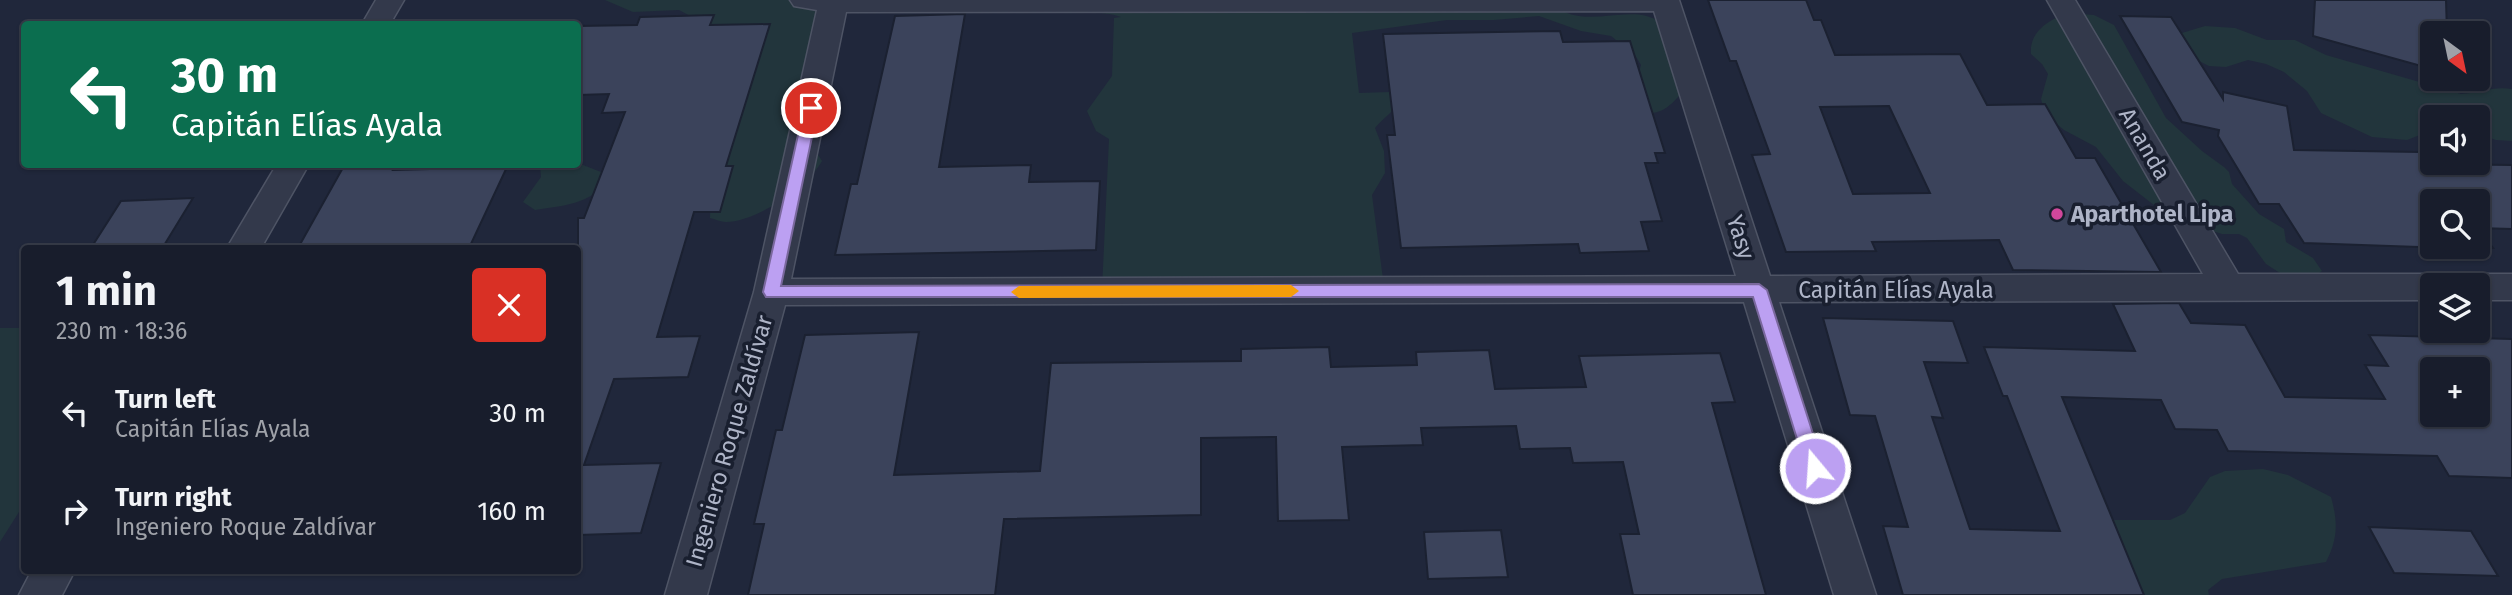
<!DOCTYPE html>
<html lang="en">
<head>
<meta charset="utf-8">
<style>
	body { margin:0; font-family:"Fira Sans",sans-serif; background:#212634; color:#f1f3f6; height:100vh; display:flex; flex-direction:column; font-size:26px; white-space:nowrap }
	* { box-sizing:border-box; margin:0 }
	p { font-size:23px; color:#9fa2a9 }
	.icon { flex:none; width:38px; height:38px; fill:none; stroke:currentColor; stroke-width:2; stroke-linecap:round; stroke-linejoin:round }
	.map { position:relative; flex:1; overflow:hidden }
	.sheet { position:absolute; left:21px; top:245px; width:560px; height:329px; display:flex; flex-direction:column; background:#181d2c; border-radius:7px; box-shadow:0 2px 5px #0004,0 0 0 2px #363b48 }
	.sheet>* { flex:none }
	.guide { position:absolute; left:21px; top:21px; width:560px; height:147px; border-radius:7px; box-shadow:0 2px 5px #0004,0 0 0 2px #363b48; background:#0b6e4f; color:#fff; overflow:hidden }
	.needle { width:46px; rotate:147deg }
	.controls { position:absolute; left:2420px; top:21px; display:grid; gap:14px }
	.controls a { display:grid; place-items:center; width:70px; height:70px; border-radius:7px; background:#181d2c; box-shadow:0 2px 5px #0004,0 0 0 2px #363b48; font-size:35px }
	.pin { position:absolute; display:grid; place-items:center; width:60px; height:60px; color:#fff; margin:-30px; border:4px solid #fff; border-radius:50%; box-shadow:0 2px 7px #0007 }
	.me { position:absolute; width:77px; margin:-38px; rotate:342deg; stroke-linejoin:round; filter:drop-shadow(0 0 5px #0008) }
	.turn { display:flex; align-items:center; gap:24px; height:147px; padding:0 35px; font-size:32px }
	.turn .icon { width:91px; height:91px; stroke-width:2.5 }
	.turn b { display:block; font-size:49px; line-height:60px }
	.round { display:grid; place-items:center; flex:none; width:74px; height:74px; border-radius:7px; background:#212634 }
	.headline { display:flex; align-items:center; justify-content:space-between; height:119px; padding:0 35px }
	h1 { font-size:42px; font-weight:700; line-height:52px }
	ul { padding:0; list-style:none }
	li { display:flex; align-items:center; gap:21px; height:98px; padding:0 35px }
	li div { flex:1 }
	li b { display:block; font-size:26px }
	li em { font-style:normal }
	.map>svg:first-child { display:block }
</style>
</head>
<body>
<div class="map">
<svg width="2512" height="595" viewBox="0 0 2512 595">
	<rect width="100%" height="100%" fill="#20273b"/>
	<path fill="#22353c" d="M605,0H812L826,8L809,63L799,84L805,134L822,161C808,187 756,222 726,222C721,222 715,219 710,218L715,29L679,10L633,12Z
		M1048,0L1553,5C1587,32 1629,1 1660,22L1690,84C1678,96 1667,114 1649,113L1634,90L1641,65L1635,55L1611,36L1581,31L1539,16L1494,20H1447L1352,33L1359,93L1389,92L1399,101C1393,113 1383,118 1375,128L1384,151L1385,173L1372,195L1383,279L1102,289L1109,139L1096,131L1087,111L1112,76L1114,18L1121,17C1101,9 1075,16 1053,10Z
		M2069,13L2094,15L2114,25L2166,118L2202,151L2224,167L2229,172L2232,184L2259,214L2284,229L2286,242L2313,258L2322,271L2311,279H2289L2266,264L2247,238L2239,234H2222L2203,228L2159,209L2123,181L2096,147L2064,130L2045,114L2041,99L2048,74L2042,64L2031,54C2029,32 2049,19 2069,13Z
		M2205,26L2235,28L2267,40H2295L2326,55L2461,94C2479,93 2493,86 2512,89V141L2496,140L2478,134V117L2427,118L2420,135L2407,140L2372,137L2321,113L2307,91L2284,72L2266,64L2248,60L2226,67L2209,66L2195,59L2176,40L2182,33Z
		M578,163L601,172L606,181C593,204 560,206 535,210L523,202L541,177L540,165Z
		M0,328H24V504L0,542Z
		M2263,469L2288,475L2331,497C2338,522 2338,539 2326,562L2222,579L2208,590L2209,595H2094L2110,520H2170L2185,513L2210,477L2225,471Z"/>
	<path fill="#3b435b" stroke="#1b2131" stroke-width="2" fill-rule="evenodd" d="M1708,0H1806L1814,20H1821L1835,55L1960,54L1987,105L2045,104L2076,158H2095L2161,272L2013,270L1999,240L1872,242L1876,251L1786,252L1752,155L1770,154L1736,61H1730ZM1889,106L1930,193L1853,194L1820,107Z
		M2315,0H2446L2447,33H2432V69L2313,36Z
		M965,14L939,167L1031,165L1029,182L1100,181L1096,250L835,255L851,184H857L895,16Z
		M714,15L710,25L770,24L726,166H733L720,212H694L657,337L700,336L688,377L614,379L584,465L661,463L641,533L578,535V218H584L625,112L602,113L609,94L578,95V26L637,25L640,17Z
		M2120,16L2171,17L2223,99V92L2287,106L2294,150L2421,152L2430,164L2512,165V229L2478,228V201H2432V247H2478V229L2493,248L2419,247L2304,243L2279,204H2259L2218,136L2219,130L2182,122Z
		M1560,31L1563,42L1630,41L1665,153H1655L1658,163H1645L1662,221L1641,222L1649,251L1580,253L1578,244L1401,248L1387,135H1395L1383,34Z
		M345,164H396L393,170L507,167L470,246H450L449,248H298Z
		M193,198L163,247L91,248L121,201Z
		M2179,303L2191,323L2245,325L2285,397L2385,399L2365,365L2388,366L2369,335L2512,339V478L2449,476L2437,456L2228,451L2217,430L2175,429L2161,400L2062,397L2144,595H1903L1883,526L1908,527L1875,416L1850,415L1823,318L1953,321L1968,363L1924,362L1943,418L1932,417L1970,529L2060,531L2007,396H2003L1984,347L2135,351L2113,304ZM2432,369H2478V415H2432Z
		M919,332L894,475L1040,471L1051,363L1241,361V349L1329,347L1331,367L1417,365L1416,352L1489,350L1495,389L1586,387L1579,356L1720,353L1735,402L1712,403L1766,595H1633L1620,534H1639L1623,462L1573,463L1570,448L1520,449L1516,426L1421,428L1423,445L1342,447L1349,520L1278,521L1276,437L1201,438V515L1004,519L995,595H748L764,524H754L776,430H782L805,335Z
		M2369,527L2471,531L2498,576L2394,573Z
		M1501,530L1508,577L1428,579L1424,532Z"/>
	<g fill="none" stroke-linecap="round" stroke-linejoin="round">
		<g stroke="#4e5465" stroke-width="3">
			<path id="minor" d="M376,0H404L390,24H362Z
				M790,0H1679L1770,276L2203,274L2047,0H2075L2238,274H2432L2444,278L2448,285H2432V300L1779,302L1876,595H1834L1744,302L785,305L707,595H665L754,292L817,10L794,6ZM1654,11L1736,276L791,279L846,12Z
				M277,164H309L261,248H227Z
				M2478,274H2512V300H2478V285H2462L2466,278Z
				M32,570H75L62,595H19Z"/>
		</g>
		<use href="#minor" fill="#33394b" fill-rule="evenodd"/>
	</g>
	<path fill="#bca0f2" stroke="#7a689d" stroke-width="2" d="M811,103L818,108L781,286L1759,284L1767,290L1824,468L1821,473L1815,476L1809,473L1806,468L1753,297H766L763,292L804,108Z"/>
	<path fill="#f59e0b" d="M1291,285L1299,291L1291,297L1019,298L1011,292L1019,286Z"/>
	<circle fill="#d1479c" stroke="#191f2f" stroke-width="2.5" cx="2057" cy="214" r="7"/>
	<g text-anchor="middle" stroke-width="7" stroke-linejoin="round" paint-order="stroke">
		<g font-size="23" fill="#aeb4c7" stroke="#191f2f">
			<text transform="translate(2145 144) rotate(60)" y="8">Ananda</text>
			<text transform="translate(1741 237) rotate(72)" y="8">Yasy</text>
			<text x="1896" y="298">Capitán Elías Ayala</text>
			<text transform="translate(729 441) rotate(-74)" y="8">Ingeniero Roque Zaldívar</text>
		</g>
		<g font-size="23" font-weight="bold" fill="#aeb4c7" stroke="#191f2f" text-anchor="start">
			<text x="2071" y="222">Aparthotel Lipa</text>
		</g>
	</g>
</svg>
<div class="controls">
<a><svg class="needle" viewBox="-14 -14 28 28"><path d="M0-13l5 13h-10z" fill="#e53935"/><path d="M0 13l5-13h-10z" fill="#9fa2a9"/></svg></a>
<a><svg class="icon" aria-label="sound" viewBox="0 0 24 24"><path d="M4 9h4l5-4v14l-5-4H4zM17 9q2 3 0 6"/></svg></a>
<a><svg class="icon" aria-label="search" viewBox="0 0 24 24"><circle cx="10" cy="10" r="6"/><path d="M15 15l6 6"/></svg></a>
<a><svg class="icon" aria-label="layers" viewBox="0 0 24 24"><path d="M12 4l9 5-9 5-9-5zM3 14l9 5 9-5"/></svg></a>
<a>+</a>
</div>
<div class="pin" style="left:811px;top:108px;background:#d93025"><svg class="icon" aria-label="arrive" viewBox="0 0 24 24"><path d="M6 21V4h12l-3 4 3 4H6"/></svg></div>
<svg class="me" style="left:1815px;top:468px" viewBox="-20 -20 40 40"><circle r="17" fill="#bca0f2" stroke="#fff" stroke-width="3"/><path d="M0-11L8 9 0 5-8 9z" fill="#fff"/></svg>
<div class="guide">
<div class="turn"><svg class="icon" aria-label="left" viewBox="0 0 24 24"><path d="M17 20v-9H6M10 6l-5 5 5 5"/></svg><div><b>30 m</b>Capitán Elías Ayala</div></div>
</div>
<section class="sheet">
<div class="headline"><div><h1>1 min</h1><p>230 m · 18:36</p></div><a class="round" style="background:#d93025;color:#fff"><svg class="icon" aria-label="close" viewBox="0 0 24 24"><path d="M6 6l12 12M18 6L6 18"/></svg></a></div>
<ul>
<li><svg class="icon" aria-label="left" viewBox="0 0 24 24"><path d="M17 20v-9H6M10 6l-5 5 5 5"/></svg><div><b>Turn left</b><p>Capitán Elías Ayala</p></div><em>30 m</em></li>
<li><svg class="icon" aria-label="right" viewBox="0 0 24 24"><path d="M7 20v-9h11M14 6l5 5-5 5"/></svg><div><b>Turn right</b><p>Ingeniero Roque Zaldívar</p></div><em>160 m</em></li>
</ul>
</section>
</div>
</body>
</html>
